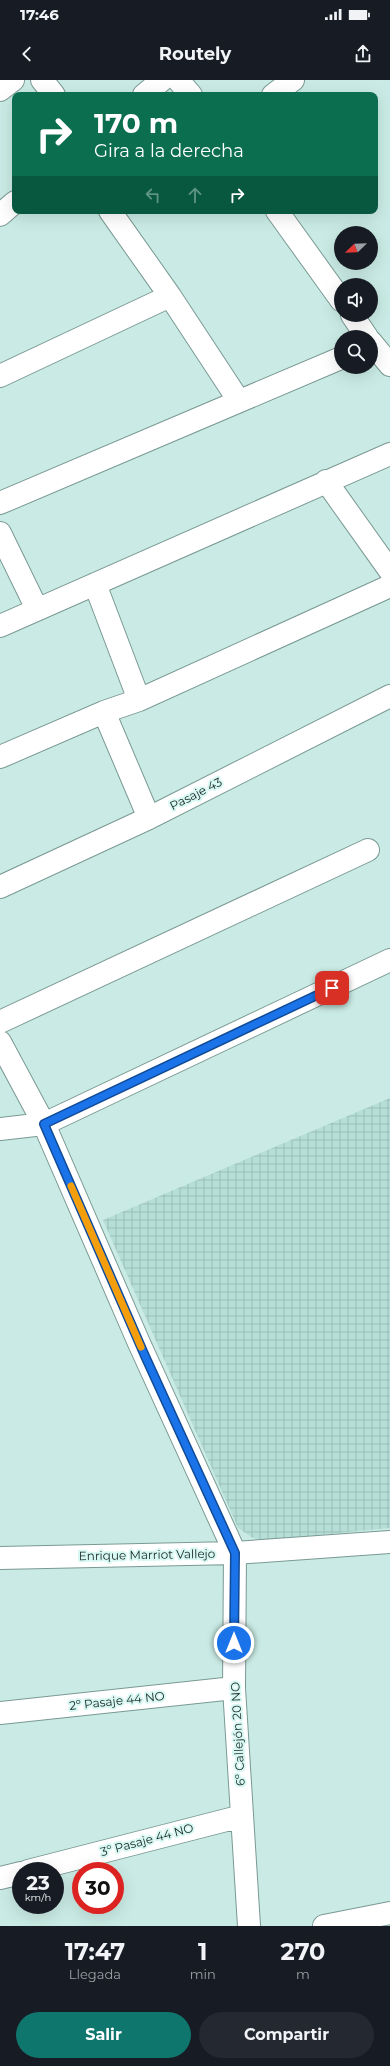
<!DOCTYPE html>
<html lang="es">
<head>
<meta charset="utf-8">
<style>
	body { margin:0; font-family:Montserrat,sans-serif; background:#242831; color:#f1f3f6; height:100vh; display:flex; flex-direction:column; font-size:15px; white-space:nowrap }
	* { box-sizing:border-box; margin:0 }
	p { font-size:13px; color:#9ea1a6 }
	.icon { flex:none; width:22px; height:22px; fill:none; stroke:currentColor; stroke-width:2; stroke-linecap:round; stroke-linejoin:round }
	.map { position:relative; height:1846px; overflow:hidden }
	.panel { display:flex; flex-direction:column; background:#171b24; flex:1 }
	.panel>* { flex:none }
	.top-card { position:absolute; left:12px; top:12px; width:366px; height:122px; border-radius:8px; box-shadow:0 4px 16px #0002; background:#0b6e4f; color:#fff; overflow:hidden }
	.needle { width:26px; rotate:247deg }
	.controls { position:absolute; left:334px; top:146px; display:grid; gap:8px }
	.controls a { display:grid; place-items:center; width:44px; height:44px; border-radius:50%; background:#171b24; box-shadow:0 4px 16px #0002; font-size:20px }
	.speed { position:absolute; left:12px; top:1782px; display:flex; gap:8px; font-size:20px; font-weight:700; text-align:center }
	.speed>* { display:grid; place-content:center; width:52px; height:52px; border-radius:50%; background:#171b24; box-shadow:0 4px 16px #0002; line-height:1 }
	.speed small { font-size:10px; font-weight:400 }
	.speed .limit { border:6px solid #d22; background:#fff; color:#111 }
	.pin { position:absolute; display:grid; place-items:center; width:34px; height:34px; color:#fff; margin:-17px; border-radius:8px; box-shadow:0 2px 6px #0006 }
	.me { position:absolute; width:44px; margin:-22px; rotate:0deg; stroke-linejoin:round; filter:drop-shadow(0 0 3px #0008) }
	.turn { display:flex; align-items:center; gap:14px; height:84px; padding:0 16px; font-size:18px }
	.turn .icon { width:52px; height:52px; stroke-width:2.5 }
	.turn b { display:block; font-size:28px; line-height:34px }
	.lanes { display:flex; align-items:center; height:38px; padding:0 16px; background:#0003; justify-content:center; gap:20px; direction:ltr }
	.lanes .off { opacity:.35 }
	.eta { display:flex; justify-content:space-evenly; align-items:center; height:68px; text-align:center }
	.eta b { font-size:24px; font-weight:700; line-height:28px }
	.primary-button { display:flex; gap:8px; margin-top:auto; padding:8px 16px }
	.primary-button a { flex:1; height:46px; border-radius:24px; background:#0f766e; color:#fff; font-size:16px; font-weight:700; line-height:46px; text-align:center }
	.primary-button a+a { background:#242831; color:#f1f3f6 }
	.status { display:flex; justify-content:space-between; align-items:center; height:28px; padding:0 20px; background:#171b24; direction:ltr }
	.status svg { height:11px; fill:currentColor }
	header { display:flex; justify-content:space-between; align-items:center; height:52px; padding:0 16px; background:#171b24; font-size:18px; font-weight:700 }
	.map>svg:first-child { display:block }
</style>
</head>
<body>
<div class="status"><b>17:46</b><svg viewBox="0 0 49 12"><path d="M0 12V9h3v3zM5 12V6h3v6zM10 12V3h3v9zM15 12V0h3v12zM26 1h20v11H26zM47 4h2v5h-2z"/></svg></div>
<header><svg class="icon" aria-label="back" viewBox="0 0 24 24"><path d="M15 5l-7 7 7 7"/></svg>Routely<svg class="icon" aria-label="share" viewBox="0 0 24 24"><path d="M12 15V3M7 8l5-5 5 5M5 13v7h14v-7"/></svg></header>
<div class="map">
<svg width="390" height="1846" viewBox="0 0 390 1846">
	<defs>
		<pattern id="industrial-grid" width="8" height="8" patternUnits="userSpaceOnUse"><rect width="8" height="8" fill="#b5ded7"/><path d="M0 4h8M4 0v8" fill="none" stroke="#9bbeb8"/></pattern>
	</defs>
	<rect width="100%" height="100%" fill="#caebe5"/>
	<path fill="url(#industrial-grid)" d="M390,1018V1448L267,1460L253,1458L238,1448L103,1140Z"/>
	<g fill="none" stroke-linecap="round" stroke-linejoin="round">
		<g stroke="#7a9993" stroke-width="24">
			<path id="street" d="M42,0L54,15
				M178,0L191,15
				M0,10L13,0
				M144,15L162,0
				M273,15L293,0
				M110,131L170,216L239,321
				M277,131L341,220
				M0,135L15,122
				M352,235L367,257
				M371,262L390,285
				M0,296L170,216
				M326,401L390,491
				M0,423L341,278
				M0,453L37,529
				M95,504L139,620
				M0,546L390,374
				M104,632L149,738
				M0,677L104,632L139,620L390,506
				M0,807L149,738L390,616
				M0,942L368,770
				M0,962L44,1044L139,1263L235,1473L234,1608L249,1846
				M0,1049L44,1044L390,880
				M0,1478L235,1473L390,1462
				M0,1633L234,1608
				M28,1791L242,1736
				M0,1798L21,1793
				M324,1846L390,1833"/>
		</g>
		<use href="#street" stroke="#fff" stroke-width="22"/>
	</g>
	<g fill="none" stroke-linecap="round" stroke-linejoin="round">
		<g stroke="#114b97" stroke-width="10">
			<path id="route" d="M234,1563L235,1473L145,1276L44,1044L332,908"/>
		</g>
		<use href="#route" stroke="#1a73e8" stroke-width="7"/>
		<path stroke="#f59e0b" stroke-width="7" d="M71,1106L141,1267"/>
	</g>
	<g text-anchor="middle" stroke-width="4" stroke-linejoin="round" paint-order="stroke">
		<g font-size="12" fill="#1a2724" stroke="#d7f8f2">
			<text transform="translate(196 714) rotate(-27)" y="4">Pasaje 43</text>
			<text transform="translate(147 1475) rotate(-1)" y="4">Enrique Marriot Vallejo</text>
			<text transform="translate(117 1621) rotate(-6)" y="4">2º Pasaje 44 NO</text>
			<text transform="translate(238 1654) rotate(-93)" y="4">6º Callejón 20 NO</text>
			<text transform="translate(147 1760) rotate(-15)" y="4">3º Pasaje 44 NO</text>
		</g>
	</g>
</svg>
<div class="controls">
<a><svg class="needle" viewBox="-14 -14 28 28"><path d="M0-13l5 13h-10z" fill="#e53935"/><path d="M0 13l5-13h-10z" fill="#9ea1a6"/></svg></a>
<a><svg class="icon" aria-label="sound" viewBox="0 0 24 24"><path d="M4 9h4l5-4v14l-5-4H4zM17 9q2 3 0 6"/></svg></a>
<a><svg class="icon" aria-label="search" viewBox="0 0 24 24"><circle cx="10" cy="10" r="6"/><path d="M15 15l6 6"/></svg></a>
</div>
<div class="speed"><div>23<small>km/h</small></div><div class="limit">30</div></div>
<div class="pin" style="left:332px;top:908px;background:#d93025"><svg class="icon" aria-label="arrive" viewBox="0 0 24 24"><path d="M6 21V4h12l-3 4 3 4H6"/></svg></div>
<svg class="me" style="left:234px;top:1563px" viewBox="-20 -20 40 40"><circle r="17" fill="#1a73e8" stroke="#fff" stroke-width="3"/><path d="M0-11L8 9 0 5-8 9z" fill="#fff"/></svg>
<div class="top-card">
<div class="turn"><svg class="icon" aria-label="right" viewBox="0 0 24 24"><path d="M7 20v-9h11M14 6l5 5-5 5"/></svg><div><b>170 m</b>Gira a la derecha</div></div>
<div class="lanes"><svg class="icon off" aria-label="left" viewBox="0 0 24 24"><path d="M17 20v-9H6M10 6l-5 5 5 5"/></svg><svg class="icon off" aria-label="ahead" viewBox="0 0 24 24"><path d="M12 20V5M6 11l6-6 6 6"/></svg><svg class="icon" aria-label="right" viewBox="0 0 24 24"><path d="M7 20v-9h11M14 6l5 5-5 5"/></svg></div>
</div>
</div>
<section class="panel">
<div class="eta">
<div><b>17:47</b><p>Llegada</p></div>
<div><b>1</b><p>min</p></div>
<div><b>270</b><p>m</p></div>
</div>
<div class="primary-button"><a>Salir</a><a>Compartir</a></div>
</section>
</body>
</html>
